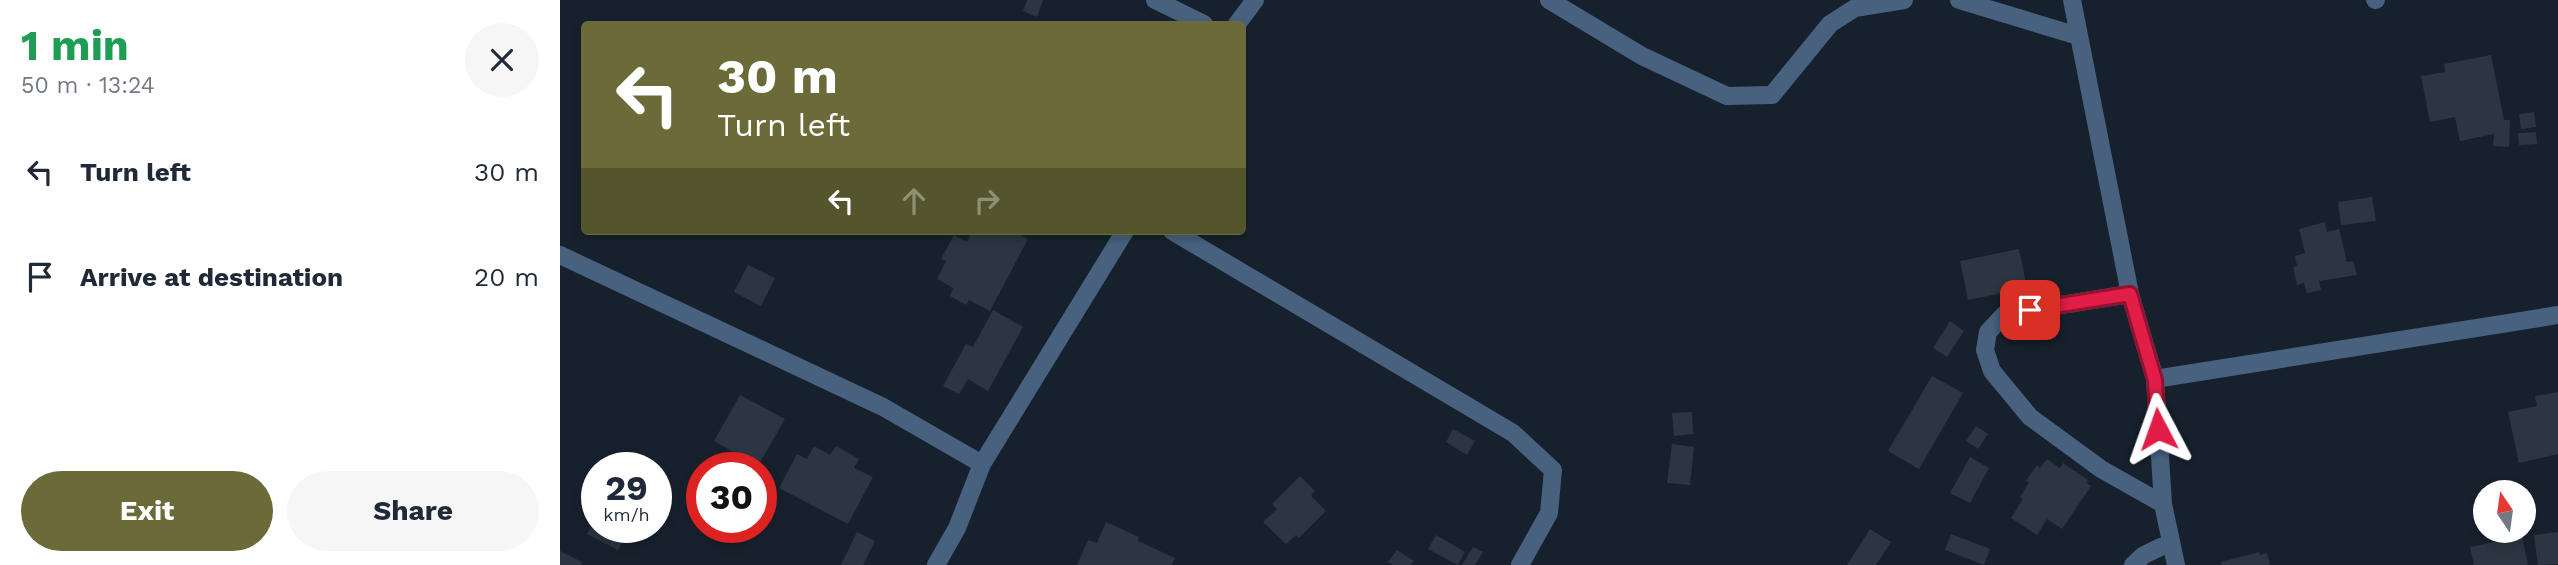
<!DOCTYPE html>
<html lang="en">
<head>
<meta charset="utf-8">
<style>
	body { margin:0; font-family:"Work Sans",sans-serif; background:#f6f6f7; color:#1f2937; height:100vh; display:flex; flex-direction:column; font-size:26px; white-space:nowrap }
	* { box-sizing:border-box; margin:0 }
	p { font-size:23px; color:#747a83 }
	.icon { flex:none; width:38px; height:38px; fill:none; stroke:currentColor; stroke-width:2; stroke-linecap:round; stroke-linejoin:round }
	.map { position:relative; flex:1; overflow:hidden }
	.sheet { display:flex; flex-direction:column; background:#fff; width:560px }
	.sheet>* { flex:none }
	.hud { position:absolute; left:21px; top:21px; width:665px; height:214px; border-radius:7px; box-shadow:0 4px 10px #0003; background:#6b6b39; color:#fff; overflow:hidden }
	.needle { width:46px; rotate:347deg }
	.buttons { position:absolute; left:1913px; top:480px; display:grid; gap:14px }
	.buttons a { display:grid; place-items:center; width:63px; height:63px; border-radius:50%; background:#fff; box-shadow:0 4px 10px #0003; font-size:35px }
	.speed { position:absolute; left:21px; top:452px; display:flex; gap:14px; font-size:35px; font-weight:700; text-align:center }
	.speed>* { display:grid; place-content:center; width:91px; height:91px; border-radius:50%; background:#fff; box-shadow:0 4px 10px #0003; line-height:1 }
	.speed small { font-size:18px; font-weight:400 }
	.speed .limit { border:10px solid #d22; background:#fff; color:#111 }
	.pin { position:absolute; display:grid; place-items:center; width:60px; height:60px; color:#fff; margin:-30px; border-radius:14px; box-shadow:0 4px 10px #0006 }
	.me { position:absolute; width:77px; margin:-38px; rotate:356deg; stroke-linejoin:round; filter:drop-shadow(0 0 5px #0008) }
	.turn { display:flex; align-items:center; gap:24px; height:147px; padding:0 21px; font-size:32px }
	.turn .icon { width:91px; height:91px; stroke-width:2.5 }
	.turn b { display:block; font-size:49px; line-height:60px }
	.lanes { display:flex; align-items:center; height:66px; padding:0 21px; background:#0003; justify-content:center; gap:35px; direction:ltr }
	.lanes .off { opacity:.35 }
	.round { display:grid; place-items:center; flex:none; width:74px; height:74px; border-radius:37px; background:#f6f6f7 }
	.summary { display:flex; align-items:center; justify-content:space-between; height:119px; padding:0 21px }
	h1 { font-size:42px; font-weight:700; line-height:52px; color:#1e9e55 }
	.button { display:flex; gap:14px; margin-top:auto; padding:14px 21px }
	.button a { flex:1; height:80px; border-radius:42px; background:#6b6b39; color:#fff; font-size:28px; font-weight:700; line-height:80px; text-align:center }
	.button a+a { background:#f6f6f7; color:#1f2937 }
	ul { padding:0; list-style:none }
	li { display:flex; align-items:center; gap:21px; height:105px; padding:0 21px }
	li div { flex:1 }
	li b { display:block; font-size:26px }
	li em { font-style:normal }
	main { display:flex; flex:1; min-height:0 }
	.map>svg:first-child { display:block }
</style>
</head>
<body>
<main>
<section class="sheet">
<div class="summary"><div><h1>1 min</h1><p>50 m · 13:24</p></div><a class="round"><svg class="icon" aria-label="close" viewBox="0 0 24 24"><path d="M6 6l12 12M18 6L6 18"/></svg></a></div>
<ul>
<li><svg class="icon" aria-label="left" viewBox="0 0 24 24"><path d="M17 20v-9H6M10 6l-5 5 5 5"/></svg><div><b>Turn left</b></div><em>30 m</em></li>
<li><svg class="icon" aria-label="arrive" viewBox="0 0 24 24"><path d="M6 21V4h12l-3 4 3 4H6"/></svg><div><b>Arrive at destination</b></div><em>20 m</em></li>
</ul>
<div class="button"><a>Exit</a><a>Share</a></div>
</section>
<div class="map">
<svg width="1998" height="565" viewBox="0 0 1998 565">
	<rect width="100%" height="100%" fill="#17212d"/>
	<path fill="#2b3642" d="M467,0H483L477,17L463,11Z
		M1931,55L1944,120H1950L1949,147L1933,146L1934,134L1900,141L1895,117L1870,122L1861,76L1885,72L1884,64Z
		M1974,112L1976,127L1961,129L1959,114Z
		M1976,132L1977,144L1959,145L1958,133Z
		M1812,197L1816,221L1781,225L1778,202Z
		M1765,222L1767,232L1779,229L1787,262L1793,261L1797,275L1759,281L1761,290L1747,293L1744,283L1737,285L1733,267L1737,266L1735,256L1745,253L1739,229Z
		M412,231H452L468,239L430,311L409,300L406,305L390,296L393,288L377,279L386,261L381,259L394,235L407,242Z
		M1459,249L1467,288L1408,300L1400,261Z
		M188,265L215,278L201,306L174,292Z
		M433,310L463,327L428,391L408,379L399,394L383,386L406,344L413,347Z
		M1390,321L1404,331L1387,357L1373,348Z
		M1372,376L1403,393L1359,469L1328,451Z
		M1998,392V454L1959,463L1948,412L1977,406L1975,396Z
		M180,395L225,419L198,466L154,441Z
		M1132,412L1133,434L1114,436L1112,413Z
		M1416,426L1428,434L1418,449L1406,441Z
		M893,429L915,441L907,455L886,442Z
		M1112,444L1134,447L1130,485L1107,483Z
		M254,446L270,455L276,446L299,459L294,468L313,477L288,524L219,488L237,454L247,459Z
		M1410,457L1429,468L1410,503L1390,493Z
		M75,458L94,467H70Z
		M1487,459L1500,468L1503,463L1528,480L1527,483L1531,486L1502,529L1487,519L1477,535L1451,518L1463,499L1460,497L1469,483L1466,481L1477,465L1480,468Z
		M740,476L755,491L751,496L766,511L739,538L736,535L726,544L703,522L717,509L712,504Z
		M37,515V527H70L58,550L27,534Z
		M546,522L579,537L578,541L615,558L612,565H517L528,540L537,543Z
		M1310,529L1331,542L1316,565H1287Z
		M297,532L315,541L303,565H281Z
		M1998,532V564L1978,565L1974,535Z
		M1391,534L1430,549L1424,565L1385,550Z
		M876,535L905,552L898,565L868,549Z
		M1962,536L1968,565H1914L1910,547Z
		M913,547L923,552L915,565H902Z
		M837,550L854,561L851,565H833L828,562Z
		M0,551L22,562L21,565H0Z
		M1699,552L1700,555L1707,553L1710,565H1662L1661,562Z"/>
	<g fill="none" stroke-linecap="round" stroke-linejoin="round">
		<path stroke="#48617f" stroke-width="18" d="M595,0L644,24
			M989,0L1082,56L1167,96L1212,95L1270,24L1295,8L1344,0
			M1399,0L1518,36
			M1512,0L1570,294L1595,379L1603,504L1616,565
			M1815,0H1816
			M677,24L695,0
			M612,231L953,433L993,470L989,513L960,565
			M0,255L323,407L422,464
			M1570,294L1445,314L1428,332L1425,350L1432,371L1470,417L1541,469L1603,504
			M1595,379L1998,315
			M376,565L397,528L422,464L565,231
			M1573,565L1584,555L1611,542"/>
	</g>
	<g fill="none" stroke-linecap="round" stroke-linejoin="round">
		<g stroke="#92132f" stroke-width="18">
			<path id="route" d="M1470,310L1570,294L1595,380L1598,429"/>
		</g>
		<use href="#route" stroke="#e11d48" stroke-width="12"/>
	</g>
</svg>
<div class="buttons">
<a><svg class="needle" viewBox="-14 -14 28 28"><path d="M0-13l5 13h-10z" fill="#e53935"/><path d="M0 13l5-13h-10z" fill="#747a83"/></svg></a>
</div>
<div class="speed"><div>29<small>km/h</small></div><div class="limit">30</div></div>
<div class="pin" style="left:1470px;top:310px;background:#d93025"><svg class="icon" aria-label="arrive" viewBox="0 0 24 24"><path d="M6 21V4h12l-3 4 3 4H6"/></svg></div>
<svg class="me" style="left:1598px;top:429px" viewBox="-20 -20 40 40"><path d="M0-17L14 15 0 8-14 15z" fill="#e11d48" stroke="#fff" stroke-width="4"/></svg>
<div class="hud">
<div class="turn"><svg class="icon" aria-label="left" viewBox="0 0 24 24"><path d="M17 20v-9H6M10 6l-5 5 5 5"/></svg><div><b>30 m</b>Turn left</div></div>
<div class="lanes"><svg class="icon" aria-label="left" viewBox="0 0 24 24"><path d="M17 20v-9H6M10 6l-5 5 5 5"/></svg><svg class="icon off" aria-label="ahead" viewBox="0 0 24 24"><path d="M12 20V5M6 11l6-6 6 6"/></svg><svg class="icon off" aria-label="right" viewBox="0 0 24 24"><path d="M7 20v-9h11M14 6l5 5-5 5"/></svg></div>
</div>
</div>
</main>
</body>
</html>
